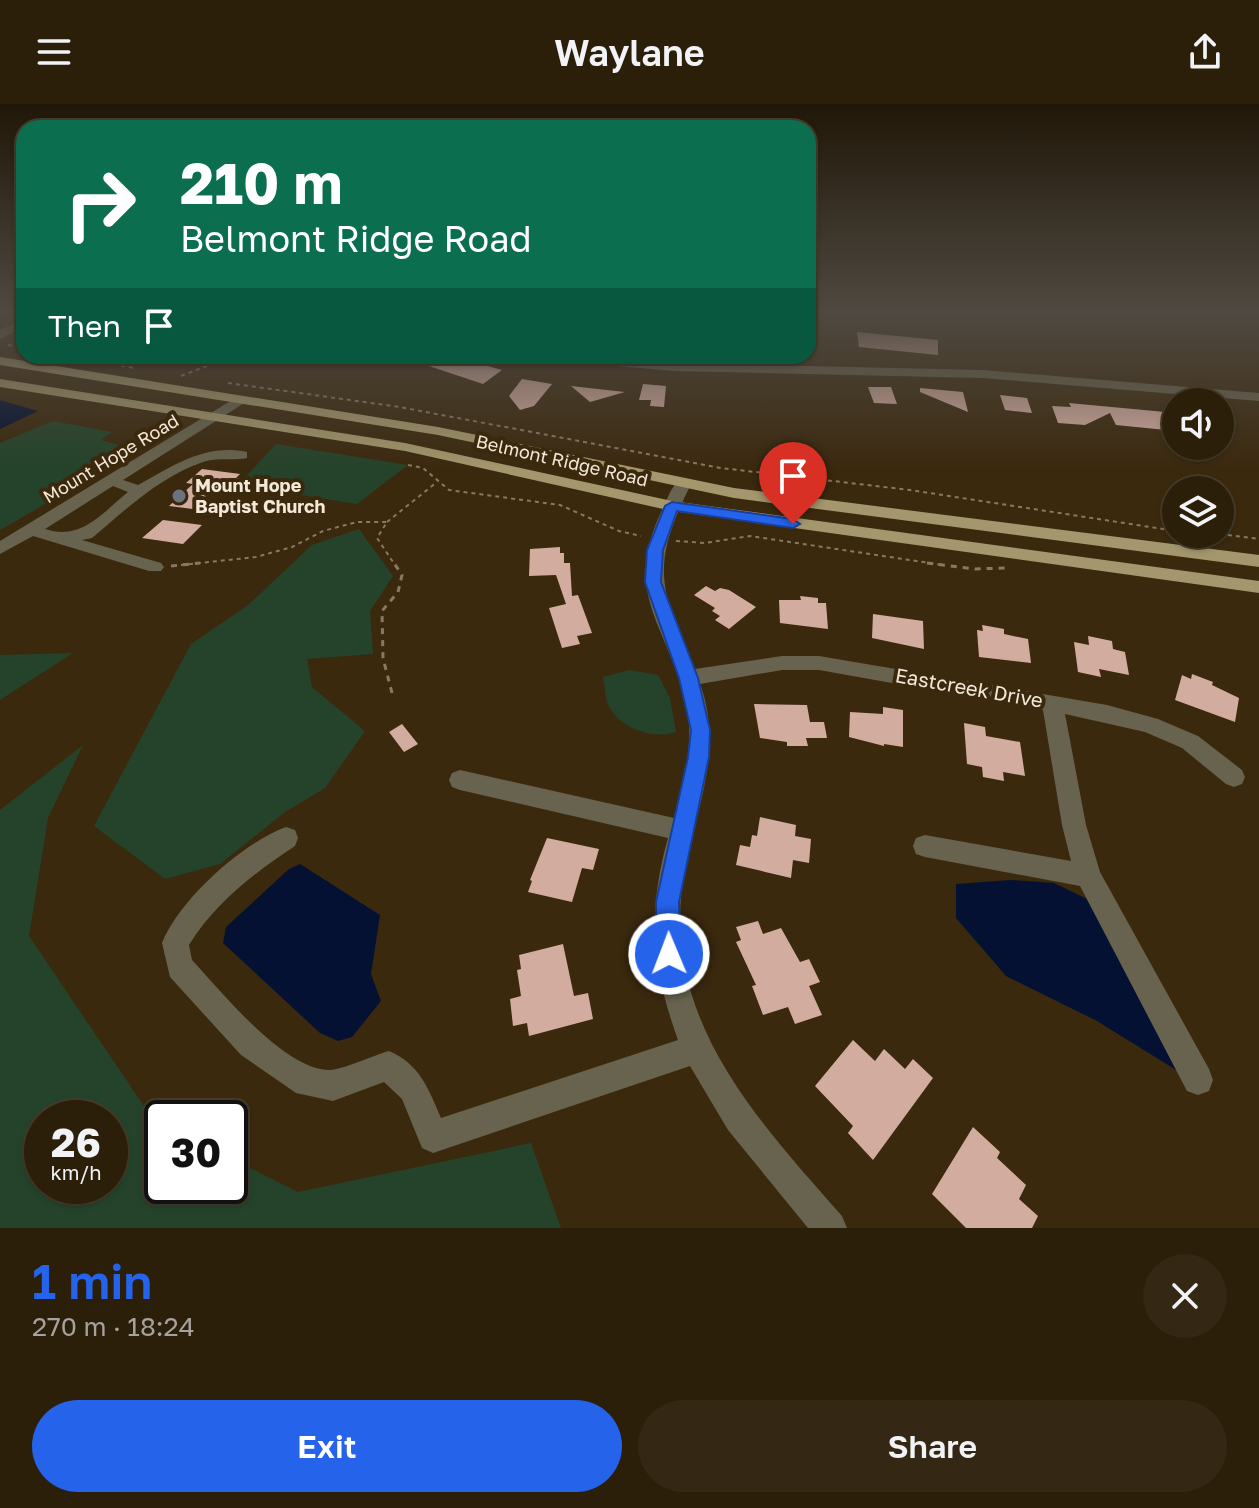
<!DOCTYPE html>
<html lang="en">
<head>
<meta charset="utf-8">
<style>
	body { margin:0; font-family:"Golos Text",sans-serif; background:#342713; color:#f1f3f6; height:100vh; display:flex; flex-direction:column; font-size:30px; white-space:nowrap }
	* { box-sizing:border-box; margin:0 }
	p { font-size:26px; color:#a6a29c }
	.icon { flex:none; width:44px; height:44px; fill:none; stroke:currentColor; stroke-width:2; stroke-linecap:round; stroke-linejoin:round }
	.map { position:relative; height:1124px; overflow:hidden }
	.drawer { display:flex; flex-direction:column; background:#2c1f0a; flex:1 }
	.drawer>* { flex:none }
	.hud { position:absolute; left:16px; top:16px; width:800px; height:244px; border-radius:24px; box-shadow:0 2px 6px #0004,0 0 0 2px #483d2b; background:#0b6e4f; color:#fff; overflow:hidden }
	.buttons { position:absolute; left:1162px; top:284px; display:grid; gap:16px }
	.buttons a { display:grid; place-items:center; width:72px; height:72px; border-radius:50%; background:#2c1f0a; box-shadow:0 2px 6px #0004,0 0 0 2px #483d2b; font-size:40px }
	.speed { position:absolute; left:24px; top:996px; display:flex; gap:16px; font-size:40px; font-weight:700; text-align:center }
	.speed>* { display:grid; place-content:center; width:104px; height:104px; border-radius:50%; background:#2c1f0a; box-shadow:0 2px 6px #0004,0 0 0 2px #483d2b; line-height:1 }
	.speed small { font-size:20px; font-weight:400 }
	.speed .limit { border:4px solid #111; border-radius:12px; background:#fff; color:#111 }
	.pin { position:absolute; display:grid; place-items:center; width:68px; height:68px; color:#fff; margin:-82px -34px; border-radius:50% 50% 50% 0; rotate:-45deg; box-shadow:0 0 8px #0007 }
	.pin .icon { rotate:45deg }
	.me { position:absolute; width:88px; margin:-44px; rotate:359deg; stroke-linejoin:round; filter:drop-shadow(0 0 6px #0008) }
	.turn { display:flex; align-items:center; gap:28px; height:168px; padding:0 32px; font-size:36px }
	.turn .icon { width:104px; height:104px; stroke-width:2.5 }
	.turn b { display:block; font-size:56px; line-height:68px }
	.then { display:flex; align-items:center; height:76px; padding:0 32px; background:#0003; gap:16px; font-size:30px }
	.round { display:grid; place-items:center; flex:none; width:84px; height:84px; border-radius:42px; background:#342713 }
	.headline { display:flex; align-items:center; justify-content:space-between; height:136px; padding:0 32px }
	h1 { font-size:48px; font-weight:600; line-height:60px; color:#2563eb }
	.primary-button { display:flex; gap:16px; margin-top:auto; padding:16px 32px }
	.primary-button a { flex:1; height:92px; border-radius:48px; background:#2563eb; color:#fff; font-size:32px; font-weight:600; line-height:92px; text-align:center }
	.primary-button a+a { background:#342713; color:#f1f3f6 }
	header { display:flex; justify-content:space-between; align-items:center; height:104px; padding:0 32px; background:#2c1f0a; font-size:36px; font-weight:600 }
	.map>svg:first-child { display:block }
</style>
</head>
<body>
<header><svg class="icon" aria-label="menu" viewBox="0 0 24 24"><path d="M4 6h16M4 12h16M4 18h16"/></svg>Waylane<svg class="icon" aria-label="share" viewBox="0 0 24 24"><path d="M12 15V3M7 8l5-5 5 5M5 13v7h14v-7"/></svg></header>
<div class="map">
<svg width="1259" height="1124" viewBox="0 0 1259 1124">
	<rect width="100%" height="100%" fill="#3b290e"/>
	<path fill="#25432a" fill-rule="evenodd" d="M53,317L112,328L101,336L138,347L0,426V339Z
		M276,340L408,361L357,400L238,381Z
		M359,425L393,472L370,507L373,550L307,555L312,583L365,627L325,684L285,708L220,760L165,775L94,722L191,540L247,502L312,441Z
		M73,549L0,596V551Z
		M629,566L658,571L670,594L676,628C652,636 617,624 607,598C605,591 605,581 603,573Z
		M83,641L48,714L29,832L152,1014L162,1019V1082H230V1054L298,1088L531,1039L561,1124H0V706ZM110,1014V1082H42V1014Z"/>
	<path fill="#041133" d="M0,296L38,307L0,325Z
		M300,760L380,811L371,870L381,897L352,933L338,937L320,929L223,839L226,823L289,765Z
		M1011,776L1054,779L1087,795L1181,969L1097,917L1006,872L956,814V780Z"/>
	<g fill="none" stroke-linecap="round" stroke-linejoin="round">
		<path stroke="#041133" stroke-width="3" d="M36,255L45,252"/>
	</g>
	<path fill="#d3aca0" d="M857,228L938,236V251L859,243Z
		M409,252H451L502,266L483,280L408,255Z
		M522,275L552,280L534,302L520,306L509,292Z
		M643,280L666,282L664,303L650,302L651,296H639Z
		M571,282L625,288L590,298Z
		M868,283H891L897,300L874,299Z
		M920,284L963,288L968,308L920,288Z
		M1000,291L1027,294L1032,309L1005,306Z
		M1069,299L1176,309V327L1116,321L1110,309L1085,321L1058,319L1052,302L1071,303Z
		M202,365L240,370L236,374L241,375L225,391L209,389L193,405L169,402L193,380L186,379Z
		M163,416L202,421L183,440L142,434Z
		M560,443V449H564V459H570L572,492L578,491L592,529L577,532L580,540L562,544L549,504L566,500L556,471L529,472L530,445Z
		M706,482L715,487L720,484L729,486L756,503L729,525L715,516L720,512L712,507L715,504L694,491Z
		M800,492L818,494V499H826L828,525L780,519L779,496H801Z
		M873,510L923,517L924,545L872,534Z
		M982,521L1004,525V530L1028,535L1031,559L979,553L977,526L983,527Z
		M1088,532L1112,537L1113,545L1125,548L1129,571L1099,565L1101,573L1078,568L1074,538L1089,541Z
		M1192,570L1213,578L1212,581L1239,594L1235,618L1175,596L1182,571L1191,575Z
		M754,600L807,601L810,618H824L827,634H806L808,642H787V638L760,634Z
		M883,603L903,606V643L884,640V642L849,633L850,608L883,610Z
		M964,619L985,623L986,632L1020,638L1025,672L1003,668L1004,677L983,673L982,663L967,660Z
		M402,620L418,640L404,648L389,628Z
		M760,713L796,721L795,732L811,735L809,759L793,756L791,774L736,761L740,741L750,743L752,731L757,732Z
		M547,734L599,745L593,766L582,764L572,798L528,788L532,777L530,776Z
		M758,817L763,830L781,824L800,858L809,855L820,878L809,882L822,911L795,920L788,903L763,911L752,882L756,881L736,838L741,836L736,823Z
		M563,840L574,892L588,889L593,915L529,932L527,919L513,922L510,895L521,892L517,866L521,865L519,851Z
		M853,936L875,957L884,945L905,965L913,955L933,974L873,1056L848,1029L853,1022L815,982Z
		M973,1023L1000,1048L997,1054L1026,1081L1019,1095L1038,1112L1032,1124H966L932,1090Z"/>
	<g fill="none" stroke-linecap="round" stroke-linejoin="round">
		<path stroke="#897963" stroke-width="2" stroke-dasharray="4 4" stroke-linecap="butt" d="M8,241L24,243
			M74,252L134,264
			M181,272L232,252
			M228,279L400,303L721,364L910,386L1176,427
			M408,361L423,364L449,386L560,401L619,427L641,432
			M387,418L437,378
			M1220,430L1259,435
			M676,437L705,439L750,432L943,461
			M181,461L256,453L292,443L323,427L357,418H387L377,434L395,461"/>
		<path stroke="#897963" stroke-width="3" stroke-dasharray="6 6" stroke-linecap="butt" d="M927,459L975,465L1005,464
			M171,462L200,459
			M392,589L383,554L382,507L398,488L402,471L394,459"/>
		<path fill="#68634e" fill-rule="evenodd" d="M24,215V223L0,235V226Z
			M540,252L675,259L983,266L1259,289V297L983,274L675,267L546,256Z
			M237,293L249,296L123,376L138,381C173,362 205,339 247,348V354C233,357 217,353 203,358C161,372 125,406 92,434L82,436L161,459L164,463L161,467H149L33,432L0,450V437ZM113,382L128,388C101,410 81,437 45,425Z
			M683,375L691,380C650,463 659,483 695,565L782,552H819L1107,601L1158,615L1198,632L1242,666L1245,673L1242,680L1234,683L1226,680L1182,644L1145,628L1065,610L1086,721L1100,768L1209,965L1213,976L1209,987L1198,991L1187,987L1080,782L925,753L916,750L913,742L916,734L925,731L1071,757L1062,721L1043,606L819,566H782L700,580C723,642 699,698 686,759C655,907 752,1010 842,1112L847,1124H808L728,1026L690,962L433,1049L422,1044L402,995L384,978L333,997L296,989L241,951L170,873L162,839C179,796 242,739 286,723L295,726L298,734L295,742C254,769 215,799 189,841L192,856C221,887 285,967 330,966C342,966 374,951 389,947C420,960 429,986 441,1014L678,936C652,864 647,808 668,734L460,686L452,683L449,676L452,669L460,666L674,714C684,678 694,641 687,604C671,523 619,493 663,404C668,394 672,379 683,375Z"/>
		<path fill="#a4976d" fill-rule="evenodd" d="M0,253L438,323L734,384L1259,451V463L734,394L438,331L0,261Z
			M0,275L405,339L672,397L1259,477V489L672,407L405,347L0,283Z"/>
	</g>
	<linearGradient id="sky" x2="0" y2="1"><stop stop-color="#201708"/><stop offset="0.57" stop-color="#4f4941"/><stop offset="1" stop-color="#4f4941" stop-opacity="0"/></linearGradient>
	<rect width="1259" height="366" fill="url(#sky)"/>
	<path fill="#2563eb" stroke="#184099" stroke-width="2" d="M672,398L793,415L800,420L793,424L677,407L663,446L661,478L698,574L710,626L709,653L679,798L681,850L677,859L669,863L660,859L656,850V798L688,653L691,626L679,574L645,478L647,446L665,402Z"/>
	<circle fill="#6b7280" stroke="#3b290e" stroke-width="3" cx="179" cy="392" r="8"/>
	<g text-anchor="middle" stroke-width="8" stroke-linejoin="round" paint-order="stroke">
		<g font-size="18" fill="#f4e8d9" stroke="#3b290e">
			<text transform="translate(111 355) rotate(-31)" y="6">Mount Hope Road</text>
			<text transform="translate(562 357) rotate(13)" y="6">Belmont Ridge Road</text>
		</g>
		<g font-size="18" font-weight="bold" fill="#f4e8d9" stroke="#3b290e" text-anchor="start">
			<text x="195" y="388">Mount Hope<tspan x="195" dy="21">Baptist Church</tspan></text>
		</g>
		<g font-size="20" fill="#f4e8d9" stroke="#3b290e">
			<text transform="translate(969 584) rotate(10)" y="7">Eastcreek Drive</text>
		</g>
	</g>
</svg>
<div class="buttons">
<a><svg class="icon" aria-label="sound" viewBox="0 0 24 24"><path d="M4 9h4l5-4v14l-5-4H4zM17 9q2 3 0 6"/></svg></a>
<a><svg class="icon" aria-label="layers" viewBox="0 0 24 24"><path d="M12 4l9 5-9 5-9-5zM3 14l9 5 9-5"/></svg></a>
</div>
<div class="speed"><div>26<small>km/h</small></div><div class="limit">30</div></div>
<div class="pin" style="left:793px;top:420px;background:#d93025"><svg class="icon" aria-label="arrive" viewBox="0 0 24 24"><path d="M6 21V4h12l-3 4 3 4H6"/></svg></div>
<svg class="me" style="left:669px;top:850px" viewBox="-20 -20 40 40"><circle r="17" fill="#2563eb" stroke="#fff" stroke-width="3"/><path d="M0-11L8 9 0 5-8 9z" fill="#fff"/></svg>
<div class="hud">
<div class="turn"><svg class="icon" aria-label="right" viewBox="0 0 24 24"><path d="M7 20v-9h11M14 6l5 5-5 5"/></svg><div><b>210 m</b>Belmont Ridge Road</div></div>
<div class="then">Then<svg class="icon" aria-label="arrive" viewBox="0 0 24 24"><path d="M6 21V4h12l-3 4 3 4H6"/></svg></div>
</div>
</div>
<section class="drawer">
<div class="headline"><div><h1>1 min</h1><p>270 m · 18:24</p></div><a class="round"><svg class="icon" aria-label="close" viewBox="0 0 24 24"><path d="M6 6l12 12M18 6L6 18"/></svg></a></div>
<div class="primary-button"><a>Exit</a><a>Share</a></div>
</section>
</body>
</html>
